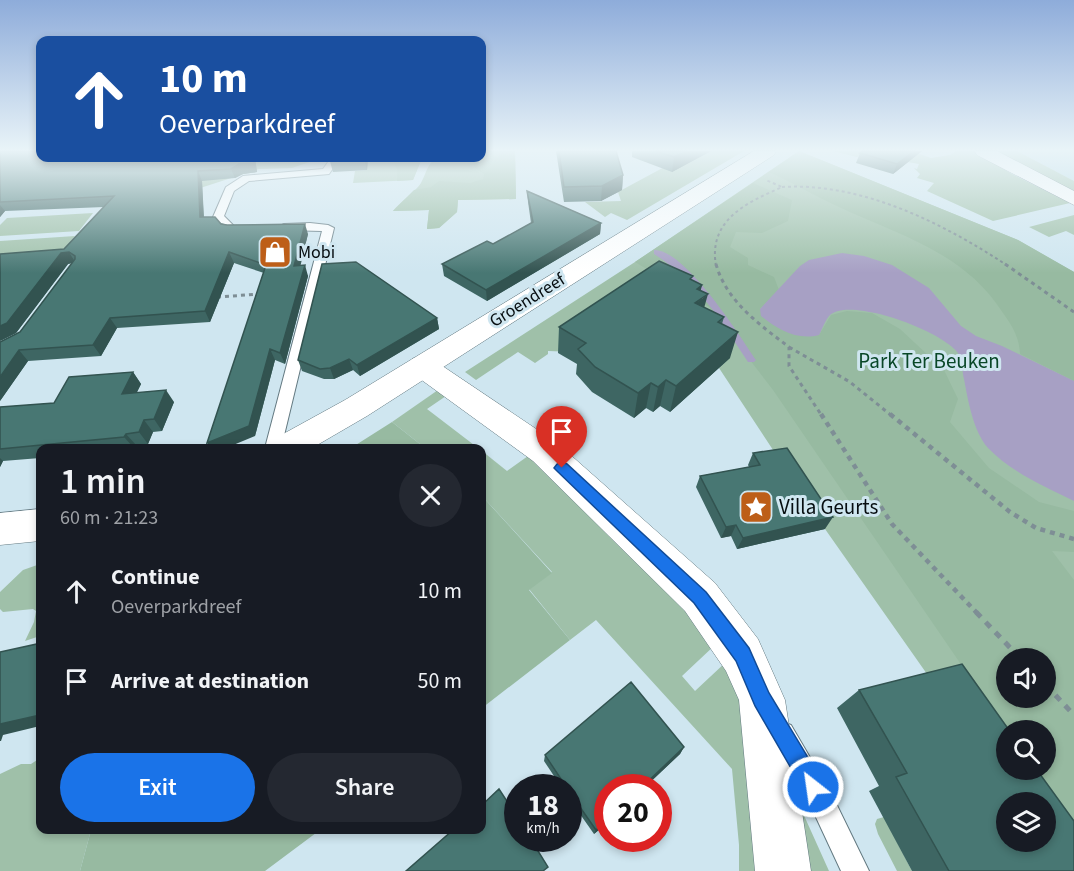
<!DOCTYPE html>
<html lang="en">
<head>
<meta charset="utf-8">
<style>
	body { margin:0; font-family:"Source Sans 3",sans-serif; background:#242831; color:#f1f3f6; height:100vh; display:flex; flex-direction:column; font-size:22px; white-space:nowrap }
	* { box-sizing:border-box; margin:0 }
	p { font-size:20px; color:#9ea1a6 }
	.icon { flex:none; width:33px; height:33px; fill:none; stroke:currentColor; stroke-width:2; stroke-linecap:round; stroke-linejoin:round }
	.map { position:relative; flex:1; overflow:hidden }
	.panel { position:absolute; left:36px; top:444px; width:450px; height:390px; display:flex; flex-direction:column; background:#171b24; border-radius:12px; box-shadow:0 3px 9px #0003 }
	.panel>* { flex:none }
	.top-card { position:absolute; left:36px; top:36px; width:450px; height:126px; border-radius:12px; box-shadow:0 3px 9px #0003; background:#1a4fa0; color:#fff; overflow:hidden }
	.tools { position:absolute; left:996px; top:648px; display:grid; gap:12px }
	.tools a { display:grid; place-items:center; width:60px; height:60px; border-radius:50%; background:#171b24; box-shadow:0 3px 9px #0003; font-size:30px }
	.speed { position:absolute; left:504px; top:774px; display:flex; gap:12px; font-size:30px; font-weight:700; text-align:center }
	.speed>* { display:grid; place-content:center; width:78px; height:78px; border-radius:50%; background:#171b24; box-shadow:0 3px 9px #0003; line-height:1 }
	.speed small { font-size:15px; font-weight:400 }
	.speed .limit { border:9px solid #d22; background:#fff; color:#111 }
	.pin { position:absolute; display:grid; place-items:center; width:51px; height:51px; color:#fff; margin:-62px -26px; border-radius:50% 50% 50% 0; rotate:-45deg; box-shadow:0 0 6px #0007 }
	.pin .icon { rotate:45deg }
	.me { position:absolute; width:66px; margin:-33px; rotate:330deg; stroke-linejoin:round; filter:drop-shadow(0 0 4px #0008) }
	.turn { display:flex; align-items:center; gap:21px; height:126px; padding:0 24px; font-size:27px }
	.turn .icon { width:78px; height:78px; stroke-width:2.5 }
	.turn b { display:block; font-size:42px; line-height:51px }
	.round { display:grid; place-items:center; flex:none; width:63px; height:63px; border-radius:32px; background:#242831 }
	.summary { display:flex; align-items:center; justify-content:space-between; height:102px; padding:0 24px }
	h1 { font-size:36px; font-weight:600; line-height:45px }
	.action { display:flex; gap:12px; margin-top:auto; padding:12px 24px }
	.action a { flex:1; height:69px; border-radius:36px; background:#1a73e8; color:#fff; font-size:24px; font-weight:600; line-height:69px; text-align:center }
	.action a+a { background:#242831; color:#f1f3f6 }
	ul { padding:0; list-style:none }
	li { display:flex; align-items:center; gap:18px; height:90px; padding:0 24px }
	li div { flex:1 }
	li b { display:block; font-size:22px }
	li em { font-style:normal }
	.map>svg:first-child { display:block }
</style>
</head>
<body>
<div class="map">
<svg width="1074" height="871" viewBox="0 0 1074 871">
	<rect width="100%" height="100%" fill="#cfe6f0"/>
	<path fill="#badae7" d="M1017,151H1074V181L1068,178Z"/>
	<path fill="#9fc0a9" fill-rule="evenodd" d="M487,151H515L516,199L458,200L457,212L439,228L427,229L429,210L393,211C400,202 416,191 421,183C426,174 427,164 436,158H482V154Z
		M694,151H744L627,220L611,213L605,217L585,202L621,201L618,192Z
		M799,151L1018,240L1074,272V871L1046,842V802H1013L934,684L825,529L719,368L729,358L548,351V354L535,363L518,352L476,380L465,372L635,262ZM1006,658H1046V698H1006ZM1006,730H1046V770H1006Z
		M833,151H911L931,158L950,155L956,151H973L1012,174L1070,203L993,221L927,191L934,183L917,178L920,174L914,168L917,169L919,164L862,154L857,157Z
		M993,151H1017L1074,181V194Z
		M357,158H422L413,180L353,183L355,171L367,170V161Z
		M93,213L79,231L0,236V225L7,218Z
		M1074,215V235L1066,231L1049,237L1029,227Z
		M75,236L59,257L0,261V241Z
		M438,390L446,396L427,409L478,448H425L392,422Z
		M482,451L507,471L528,456L691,612L715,645L682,676L695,691L726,662L740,687L764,871H739V845L732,769L596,620L570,640L529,589L552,572L482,496Z
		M40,564V636L25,641L34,622L36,611L33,609L3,612L0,609V592L23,570Z
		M40,758V830H91L80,871H0V774L21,764H31Z
		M802,811L829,871H809Z
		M884,817L912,871H897L878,834L875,824L877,819Z"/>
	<path fill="#97baa1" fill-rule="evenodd" d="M500,151H515L516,199L458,200L457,212L439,228L427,229L429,210L393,211L414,190L431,187L439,181L470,183L483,179L484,174L475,168L473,163L477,159L498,157Z
		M799,151L1018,240L1074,272V381L1020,354C1019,337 1013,327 1003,313C964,252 901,236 839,207C815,196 793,183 769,172Z
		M219,158H321L292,168L259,169L191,191Z
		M392,158H422L413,180L397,181V169Z
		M753,183L792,200L788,221L762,233L736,232L730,247L748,258V265L774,277L779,290L760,309L819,335L831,315L847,311L872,313L900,329L944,370L958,399L950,422L989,468L1039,502L1074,511V552L1052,551L1074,580V837L1027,770H1046V730H999L958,660L773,390L709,307L635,262ZM1006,658H1046V698H1006Z
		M392,422L425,448H351Z
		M482,496L552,573L529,590L570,640L482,708Z
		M91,830H320L265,871H80Z"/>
	<path fill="#a7a0c4" d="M842,253L864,256L892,265L929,288L961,326L976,336L1002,346L1074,381V501C1045,487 1011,472 988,448C973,431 968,400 964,379C962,372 963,363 960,356C949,333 851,296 830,315C825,320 822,330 819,335C797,341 777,329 761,316L760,309L800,266L809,260Z"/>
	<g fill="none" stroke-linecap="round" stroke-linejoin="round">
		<path fill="#a7a0c4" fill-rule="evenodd" d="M654,250C685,249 740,336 756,360L754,362H748C720,319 698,282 654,254Z"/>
		<g stroke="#637981" stroke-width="2">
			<path id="lane" d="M331,158H340L329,174L249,181L234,191L224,216L234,226L250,227V231L227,232L213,217L226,187L243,176L323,169Z
				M310,223L328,225L334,228L281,448H265L322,231L284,230L278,227L284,224Z
				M782,722L791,725L832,795L869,871H841L814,813L770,734L773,725Z"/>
		</g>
		<g stroke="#637981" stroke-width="1">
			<path id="street" d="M975,151H997L1074,191V205L977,155Z
				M422,356L432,359L557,443L715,583L758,639L785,700L811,871H755L739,700L726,671L685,611L533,461L412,373L407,366L412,359Z"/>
		</g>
		<g stroke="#637981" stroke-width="1">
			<path id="secondary" d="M754,151H776L774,155L367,416L312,448H269L274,439L345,400Z
				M40,509V541L0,545V513Z"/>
		</g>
		<path stroke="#7e8e95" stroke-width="2" stroke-dasharray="3 3" stroke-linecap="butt" d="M782,187C861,182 943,223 1008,266
			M716,266C708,220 746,203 782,187L766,180"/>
		<path stroke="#7e8e95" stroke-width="3" stroke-dasharray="4 4" stroke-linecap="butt" d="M716,264C726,301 760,325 789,347V366L822,416
			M1005,264L1074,312
			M217,297L261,294
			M789,347L850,382L892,416"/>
		<path stroke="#7e8e95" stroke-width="4.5" stroke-dasharray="5 5" stroke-linecap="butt" d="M821,414L892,524L977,613
			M890,414L1010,512L1036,528L1074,539"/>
		<path stroke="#7e8e95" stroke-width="5" stroke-dasharray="7 7" stroke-linecap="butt" d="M976,612L1020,658
			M1046,685L1074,715"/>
		<use href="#lane" fill="#fff" fill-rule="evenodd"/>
		<use href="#street" fill="#fff" fill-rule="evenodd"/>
		<use href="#secondary" fill="#fff" fill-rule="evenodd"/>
	</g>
	<path fill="#3e6663" d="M0,151L255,158L257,172L243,174L235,178L202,181L204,217L227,225L308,234L300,265L308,276L285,364L275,360L255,436L264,273L234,263L210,322L117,328L101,356L28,361L0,401L20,332L72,263L68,264L16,333L0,341L64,249L104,207L5,211L0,217Z
		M556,151H616L623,175L622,190L601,201L564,202Z
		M632,151H711L672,172L632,157Z
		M863,151H922L893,174L856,163L860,153Z
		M329,158H368L367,170L333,172Z
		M527,191L601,223L600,234L487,301L444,276L442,264L493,244L531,223L528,202Z
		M692,281L702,285L700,291L704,308L724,317L722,324L730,358L670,412L660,406L653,412L646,408L634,418L592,392L576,374L577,364L558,353L559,327Z
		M437,318L439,329L360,376L353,370L334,379H324L302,371L298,360Z
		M133,372L141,384L137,392L174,402L162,431L153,432L148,444L136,445L134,448H40V458L3,461L0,467V407L54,403Z
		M753,453L825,529L737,549L731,536L721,538L696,487L700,476L749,467L748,465Z
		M859,690L1074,871H912L869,791L879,786L837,708Z
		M684,747L680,754L644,788H608V822L594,834L568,797V788H562L544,761L545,755Z"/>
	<path fill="#325350" d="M687,151H711L672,172L674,157Z
		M914,151H922L893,174L897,164Z
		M253,158H255L257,172L243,174L235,178L231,169Z
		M364,158H368L367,170Z
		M198,171L202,181L204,227L200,217Z
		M623,175L622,190L601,201L602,186Z
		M0,205L5,211L0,217Z
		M601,223L600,234L487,301L486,290Z
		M305,224L308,234L298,276L294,266Z
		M69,252L75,262L68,264L16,333L0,341V326L61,253Z
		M229,252L234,263L210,322L205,311Z
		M305,265L308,276L285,364L280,353Z
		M702,285L698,302L708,294L701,319L689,329L697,289Z
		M110,318L117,328L101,356L93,345Z
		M437,318L439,329L360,376L357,365Z
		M738,332L730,358L670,412L676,386Z
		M270,349L275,360L255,436L226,448H211L207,443Z
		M19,350L28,361L0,401V377Z
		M349,359L353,370L334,379L330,368Z
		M133,372L141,384L130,406L122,394Z
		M666,380L660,406L653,412L658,387Z
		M651,383L646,408L634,418L638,393Z
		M166,390L174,402L162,431L154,419Z
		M144,420L153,432L148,444L139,432Z
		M126,434L136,445L134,448L124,437Z
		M0,458L3,461L0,467Z
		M833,517L825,529L737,549L743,538Z
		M736,525L731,536L721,538L726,527Z
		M40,667V685L39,684L37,676Z
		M40,712V726L3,735L1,741H0V724Z
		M684,747L680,754L644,788H641Z
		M608,819V822L594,834L596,830Z"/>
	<path fill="#487773" stroke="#325350" stroke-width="1.5" fill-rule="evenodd" d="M0,151H40V158H253L254,163L239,164L231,169L198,171L200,217H215L221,224L227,225L305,224L294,266L305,265L280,353L270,349L249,426L207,443L266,265L229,252L205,311L110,318L93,345L19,350L0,377V342L20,332L75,259V256L69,252L61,253L7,323L0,326V254L64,249L114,196L0,202Z
		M559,151H616L623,175L602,186L564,187Z
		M656,151H687L674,157Z
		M863,151H914L897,164L860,153Z
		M527,191L601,223L486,290L442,264L487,241L493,244L533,222Z
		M659,261L693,276L690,279L702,285L697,289L708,294L695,303L724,317L718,322L738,332L676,386L666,380L658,387L651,383L638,393L595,367L578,349L586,343L559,327Z
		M356,262L437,318L357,365L349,359L330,368L320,369L298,360L322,264Z
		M133,372L122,394L166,390L154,419L144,420L139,432L126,434L124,437L0,449V407L54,403L69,377Z
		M787,448L833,517L743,538L736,525L726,527L700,476L760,465L753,453Z
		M37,644L40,654V667L37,676H40L39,684L40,683V715L0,724V652Z
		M962,664L1009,730H1006V770H1037L1074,821V871H949L896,777L907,773L859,690ZM1006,802H1046V842H1006Z
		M631,682L684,747L641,788H608V819L596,830L568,790V788H567L545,755Z
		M499,789L518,818V838H530L548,867L543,871H406L453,830H482V805Z"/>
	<linearGradient id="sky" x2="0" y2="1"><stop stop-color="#8eacda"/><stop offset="0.55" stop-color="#e9f4f8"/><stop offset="1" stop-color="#e9f4f8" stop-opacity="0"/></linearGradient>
	<rect width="1074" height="273" fill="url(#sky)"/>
	<path fill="#1a73e8" stroke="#114b97" stroke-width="1.5" d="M562,462L567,464L706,592L749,648L769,693L821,779L824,787L821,794L813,797L806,794L755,706L736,661L694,603L557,471L554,468L557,464Z"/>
	<defs>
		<g id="shop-square" transform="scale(1.725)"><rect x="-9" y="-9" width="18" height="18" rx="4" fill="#bd5e18" stroke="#cfe6f0"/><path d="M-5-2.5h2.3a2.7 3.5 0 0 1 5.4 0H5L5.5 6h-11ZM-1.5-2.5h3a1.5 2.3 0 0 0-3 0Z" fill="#fff"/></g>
		<g id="sight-square" transform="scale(1.725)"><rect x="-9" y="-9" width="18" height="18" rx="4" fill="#bd5e18" stroke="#cfe6f0"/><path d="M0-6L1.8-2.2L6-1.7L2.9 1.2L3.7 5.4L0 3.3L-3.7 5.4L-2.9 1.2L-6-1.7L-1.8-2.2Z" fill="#fff"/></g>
	</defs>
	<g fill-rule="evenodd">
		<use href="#shop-square" x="275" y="252"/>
		<use href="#sight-square" x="756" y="507"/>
	</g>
	<g text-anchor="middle" stroke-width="6" stroke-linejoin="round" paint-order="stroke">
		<g font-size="18" fill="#060d10" stroke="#cfe6f0" text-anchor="start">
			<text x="298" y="258">Mobi</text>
		</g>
		<g font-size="18" fill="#060d10" stroke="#cfe6f0">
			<text transform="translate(527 300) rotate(-32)" y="6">Groendreef</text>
		</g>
		<g font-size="21" fill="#094727" stroke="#cfe6f0">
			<text x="929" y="368">Park Ter Beuken</text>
		</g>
		<g font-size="21" fill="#060d10" stroke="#cfe6f0" text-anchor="start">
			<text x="779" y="514">Villa Geurts</text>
		</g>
	</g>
</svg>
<div class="tools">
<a><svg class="icon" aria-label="sound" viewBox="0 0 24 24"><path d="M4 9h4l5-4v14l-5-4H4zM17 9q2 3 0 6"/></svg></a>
<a><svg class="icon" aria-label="search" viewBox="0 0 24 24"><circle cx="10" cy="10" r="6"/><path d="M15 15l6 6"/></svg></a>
<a><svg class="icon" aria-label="layers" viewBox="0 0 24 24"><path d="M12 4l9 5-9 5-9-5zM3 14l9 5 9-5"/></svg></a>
</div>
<div class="speed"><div>18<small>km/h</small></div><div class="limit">20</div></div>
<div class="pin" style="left:562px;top:468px;background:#d93025"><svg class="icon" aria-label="arrive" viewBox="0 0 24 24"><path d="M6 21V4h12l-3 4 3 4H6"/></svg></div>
<svg class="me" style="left:813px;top:787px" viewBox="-20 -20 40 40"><circle r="17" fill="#1a73e8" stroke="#fff" stroke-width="3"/><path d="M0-11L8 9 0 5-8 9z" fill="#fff"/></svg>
<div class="top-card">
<div class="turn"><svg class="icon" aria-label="ahead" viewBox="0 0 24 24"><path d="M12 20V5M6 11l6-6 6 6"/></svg><div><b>10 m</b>Oeverparkdreef</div></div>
</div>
<section class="panel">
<div class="summary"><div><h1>1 min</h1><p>60 m · 21:23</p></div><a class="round"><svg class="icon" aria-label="close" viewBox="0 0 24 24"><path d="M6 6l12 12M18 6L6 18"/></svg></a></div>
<ul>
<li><svg class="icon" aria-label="ahead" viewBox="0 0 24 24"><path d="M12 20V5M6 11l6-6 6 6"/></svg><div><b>Continue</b><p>Oeverparkdreef</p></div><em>10 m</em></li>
<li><svg class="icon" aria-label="arrive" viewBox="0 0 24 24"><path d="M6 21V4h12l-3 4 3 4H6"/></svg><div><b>Arrive at destination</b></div><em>50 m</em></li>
</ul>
<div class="action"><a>Exit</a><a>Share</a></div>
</section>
</div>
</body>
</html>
